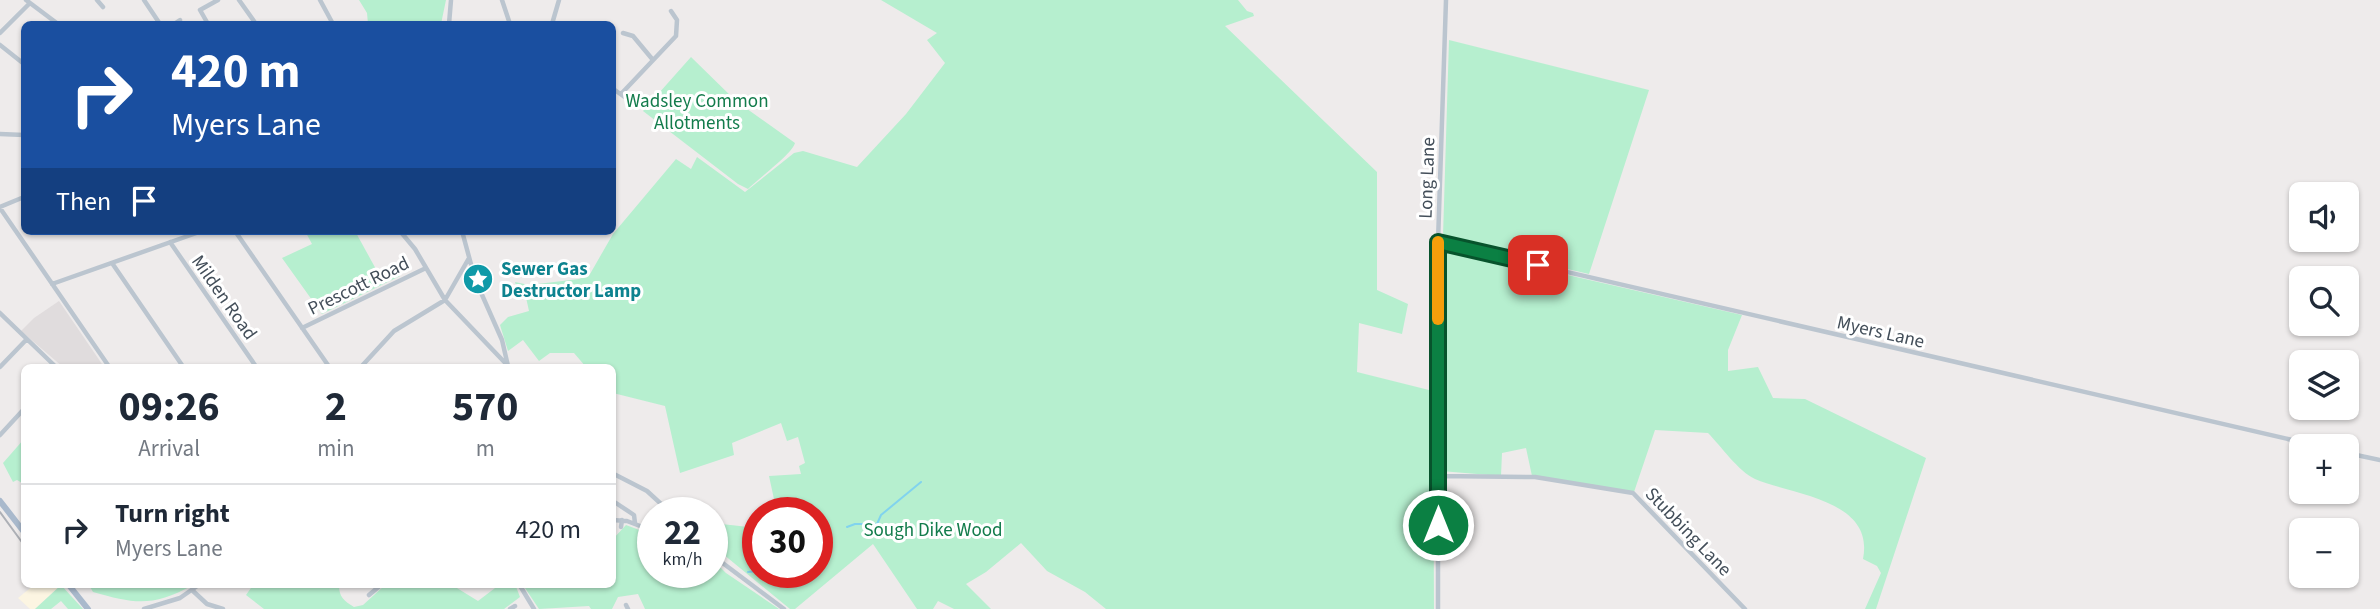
<!DOCTYPE html>
<html lang="en">
<head>
<meta charset="utf-8">
<style>
	body { margin:0; font-family:"Source Sans 3",sans-serif; background:#f6f6f7; color:#1f2937; height:100vh; display:flex; flex-direction:column; font-size:26px; white-space:nowrap }
	* { box-sizing:border-box; margin:0 }
	p { font-size:23px; color:#747a83 }
	.icon { flex:none; width:38px; height:38px; fill:none; stroke:currentColor; stroke-width:2; stroke-linecap:round; stroke-linejoin:round }
	.map { position:relative; flex:1; overflow:hidden }
	.sheet { position:absolute; left:21px; top:364px; width:595px; height:224px; display:flex; flex-direction:column; background:#fff; border-radius:10px; box-shadow:0 2px 5px #0004 }
	.sheet>* { flex:none }
	.hud { position:absolute; left:21px; top:21px; width:595px; height:214px; border-radius:10px; box-shadow:0 2px 5px #0004; background:#1a4fa0; color:#fff; overflow:hidden }
	.controls { position:absolute; left:2289px; top:182px; display:grid; gap:14px }
	.controls a { display:grid; place-items:center; width:70px; height:70px; border-radius:10px; background:#fff; box-shadow:0 2px 5px #0004; font-size:35px }
	.speed { position:absolute; left:637px; top:497px; display:flex; gap:14px; font-size:35px; font-weight:700; text-align:center }
	.speed>* { display:grid; place-content:center; width:91px; height:91px; border-radius:50%; background:#fff; box-shadow:0 2px 5px #0004; line-height:1 }
	.speed small { font-size:18px; font-weight:400 }
	.speed .limit { border:10px solid #d22; background:#fff; color:#111 }
	.pin { position:absolute; display:grid; place-items:center; width:60px; height:60px; color:#fff; margin:-30px; border-radius:14px; box-shadow:0 4px 10px #0006 }
	.me { position:absolute; width:77px; margin:-38px; rotate:0deg; stroke-linejoin:round; filter:drop-shadow(0 0 5px #0008) }
	.turn { display:flex; align-items:center; gap:24px; height:147px; padding:0 35px; font-size:32px }
	.turn .icon { width:91px; height:91px; stroke-width:2.5 }
	.turn b { display:block; font-size:49px; line-height:60px }
	.then { display:flex; align-items:center; height:66px; padding:0 35px; background:#0003; gap:14px; font-size:26px }
	.eta { display:flex; justify-content:space-evenly; align-items:center; height:119px; text-align:center }
	.eta b { font-size:42px; font-weight:700; line-height:49px }
	ul { padding:0; list-style:none }
	li { display:flex; align-items:center; gap:21px; height:91px; padding:0 35px; border-top:2px solid #e0e1e3 }
	li div { flex:1 }
	li b { display:block; font-size:26px }
	li em { font-style:normal }
	.map>svg:first-child { display:block }
</style>
</head>
<body>
<div class="map">
<svg width="2380" height="609" viewBox="0 0 2380 609">
	<rect width="100%" height="100%" fill="#eeebeb"/>
	<path fill="#fcf5e2" d="M34,585H61L35,609H30L18,598Z"/>
	<path fill="#e0dcdd" d="M59,301L104,367V368L63,367L21,331L34,318Z"/>
	<path fill="#b6efcf" d="M359,0H446L441,24H368L367,13Z
		M881,0H1238L1247,11L1253,13L1254,16L1225,26L1377,172V290L1408,304L1402,334L1359,323L1357,372L1433,391L1434,609H1106L1085,592L1047,571L1021,543L986,572L966,584L991,609H954L938,601L933,609H917L873,544L795,609H790L712,545V523L758,528V572H817V513H777L769,476L801,474L799,466L805,463L798,437L787,441L781,423L732,443L734,455L680,473L665,406L613,393L612,368L586,367L574,353H550L539,361L523,340L508,351L500,325L508,317L529,311L525,293L518,292L515,282L529,285L579,279L590,274L613,234L676,159L691,169L697,157L745,192L794,153L803,151L857,167L906,114L945,63L927,40L937,33Z
		M1449,40L1649,90L1589,274L1446,241L1443,236Z
		M691,57L736,101L795,143C792,154 759,178 748,189L738,184L643,111Z
		M305,231H355L377,271L393,264L400,276L322,314L282,258L312,244Z
		M1445,247L1742,315L1728,350V371L1758,367L1773,398L1805,399L1926,458L1876,609H1865L1881,573L1877,566L1863,559C1875,499 1791,495 1755,479C1738,471 1721,446 1708,433L1655,430L1634,492L1532,476L1526,448L1502,453L1501,476L1441,471Z
		M24,439V484L17,480L13,482L3,463Z
		M626,525L642,531L640,534L653,547V572H712V559L726,573L779,609H645L638,594L618,597L612,609H591L589,606L539,609L523,585L612,584L613,539Z
		M311,584L339,585C339,597 344,601 354,607L363,605L385,585H452L478,601L499,585L515,584L520,597L504,609H264L246,595L253,585Z
		M61,585L83,609H68L61,601L51,609H35Z
		M89,585H193C153,607 135,604 93,592Z"/>
	<g fill="none" stroke-linecap="round" stroke-linejoin="round">
		<path stroke="#81d3ee" stroke-width="2" d="M847,527L855,524H877L881,515L921,482
			M817,546L831,544
			M748,572L758,571"/>
		<path stroke="#bbc5cf" stroke-width="4.5" d="M26,0L58,24
			M97,0L103,7
			M144,0L160,24
			M239,0L256,24
			M320,0L333,24
			M502,0L510,24
			M174,24L180,20
			M208,24L200,10L218,0
			M449,24L451,0
			M552,24L559,0
			M0,33L30,3
			M623,33L633,36L653,60
			M0,45L24,64
			M612,88L626,98
			M621,94L676,36L677,20L671,11
			M0,134L24,135
			M0,207L24,197
			M0,208L110,368
			M235,231L330,368
			M400,231L415,249L445,300L510,368
			M462,231L475,279L502,340L508,366
			M170,242L257,368
			M1438,242L2318,446
			M112,263L184,368
			M52,284L202,231
			M0,313L57,368
			M302,328L426,268
			M0,367L26,340
			M360,368L394,331L445,300L469,258
			M0,435L24,409
			M2347,453L2380,460
			M612,473L647,491L671,513
			M1439,476L1535,477L1633,493L1745,609
			M613,501L634,515L635,523
			M612,520L627,521L653,531
			M621,527L622,520
			M712,555L784,609
			M519,584L534,609
			M193,591L207,604L223,609
			M369,595L382,584
			M626,605L628,609
			M144,609L180,598L200,584
			M510,609L515,606
			M1438,609V242L1446,0"/>
		<path stroke="#a9b9cc" stroke-width="6" d="M0,501L24,532
			M68,584L88,609"/>
		<path stroke="#adb0b6" stroke-width="2" d="M0,512L24,545"/>
	</g>
	<g fill="none" stroke-linecap="round" stroke-linejoin="round">
		<g stroke="#07532c" stroke-width="18">
			<path id="route" d="M1438,525V242L1538,265"/>
		</g>
		<use href="#route" stroke="#0b8043" stroke-width="12"/>
		<path stroke="#f59e0b" stroke-width="12" d="M1438,319V242"/>
	</g>
	<defs>
		<g id="sight-disc" transform="scale(1.575)"><circle r="9.5" fill="#0f9aa8" stroke="#fff"/><path d="M0-6L1.8-2.2L6-1.7L2.9 1.2L3.7 5.4L0 3.3L-3.7 5.4L-2.9 1.2L-6-1.7L-1.8-2.2Z" fill="#fff"/></g>
	</defs>
	<g fill-rule="evenodd">
		<use href="#sight-disc" x="478" y="279"/>
	</g>
	<g text-anchor="middle" stroke-width="6" stroke-linejoin="round" paint-order="stroke">
		<g font-size="19" fill="#137c4c" stroke="#fff">
			<text x="697" y="107">Wadsley Common<tspan x="697" dy="22">Allotments</tspan></text>
			<text x="933" y="536">Sough Dike Wood</text>
		</g>
		<g font-size="19" fill="#434e59" stroke="#fff">
			<text transform="translate(1426 178) rotate(-88)" y="7">Long Lane</text>
			<text transform="translate(358 285) rotate(-26)" y="7">Prescott Road</text>
			<text transform="translate(225 297) rotate(55)" y="7">Milden Road</text>
			<text transform="translate(1881 331) rotate(13)" y="7">Myers Lane</text>
			<text transform="translate(1689 531) rotate(46)" y="7">Stubbing Lane</text>
		</g>
		<g font-size="19" font-weight="bold" fill="#0d838f" stroke="#fff" text-anchor="start">
			<text x="501" y="275">Sewer Gas<tspan x="501" dy="22">Destructor Lamp</tspan></text>
		</g>
	</g>
</svg>
<div class="controls">
<a><svg class="icon" aria-label="sound" viewBox="0 0 24 24"><path d="M4 9h4l5-4v14l-5-4H4zM17 9q2 3 0 6"/></svg></a>
<a><svg class="icon" aria-label="search" viewBox="0 0 24 24"><circle cx="10" cy="10" r="6"/><path d="M15 15l6 6"/></svg></a>
<a><svg class="icon" aria-label="layers" viewBox="0 0 24 24"><path d="M12 4l9 5-9 5-9-5zM3 14l9 5 9-5"/></svg></a>
<a>+</a>
<a>−</a>
</div>
<div class="speed"><div>22<small>km/h</small></div><div class="limit">30</div></div>
<div class="pin" style="left:1538px;top:265px;background:#d93025"><svg class="icon" aria-label="arrive" viewBox="0 0 24 24"><path d="M6 21V4h12l-3 4 3 4H6"/></svg></div>
<svg class="me" style="left:1438px;top:525px" viewBox="-20 -20 40 40"><circle r="17" fill="#0b8043" stroke="#fff" stroke-width="3"/><path d="M0-11L8 9 0 5-8 9z" fill="#fff"/></svg>
<div class="hud">
<div class="turn"><svg class="icon" aria-label="right" viewBox="0 0 24 24"><path d="M7 20v-9h11M14 6l5 5-5 5"/></svg><div><b>420 m</b>Myers Lane</div></div>
<div class="then">Then<svg class="icon" aria-label="arrive" viewBox="0 0 24 24"><path d="M6 21V4h12l-3 4 3 4H6"/></svg></div>
</div>
<section class="sheet">
<div class="eta">
<div><b>09:26</b><p>Arrival</p></div>
<div><b>2</b><p>min</p></div>
<div><b>570</b><p>m</p></div>
</div>
<ul>
<li><svg class="icon" aria-label="right" viewBox="0 0 24 24"><path d="M7 20v-9h11M14 6l5 5-5 5"/></svg><div><b>Turn right</b><p>Myers Lane</p></div><em>420 m</em></li>
</ul>
</section>
</div>
</body>
</html>
